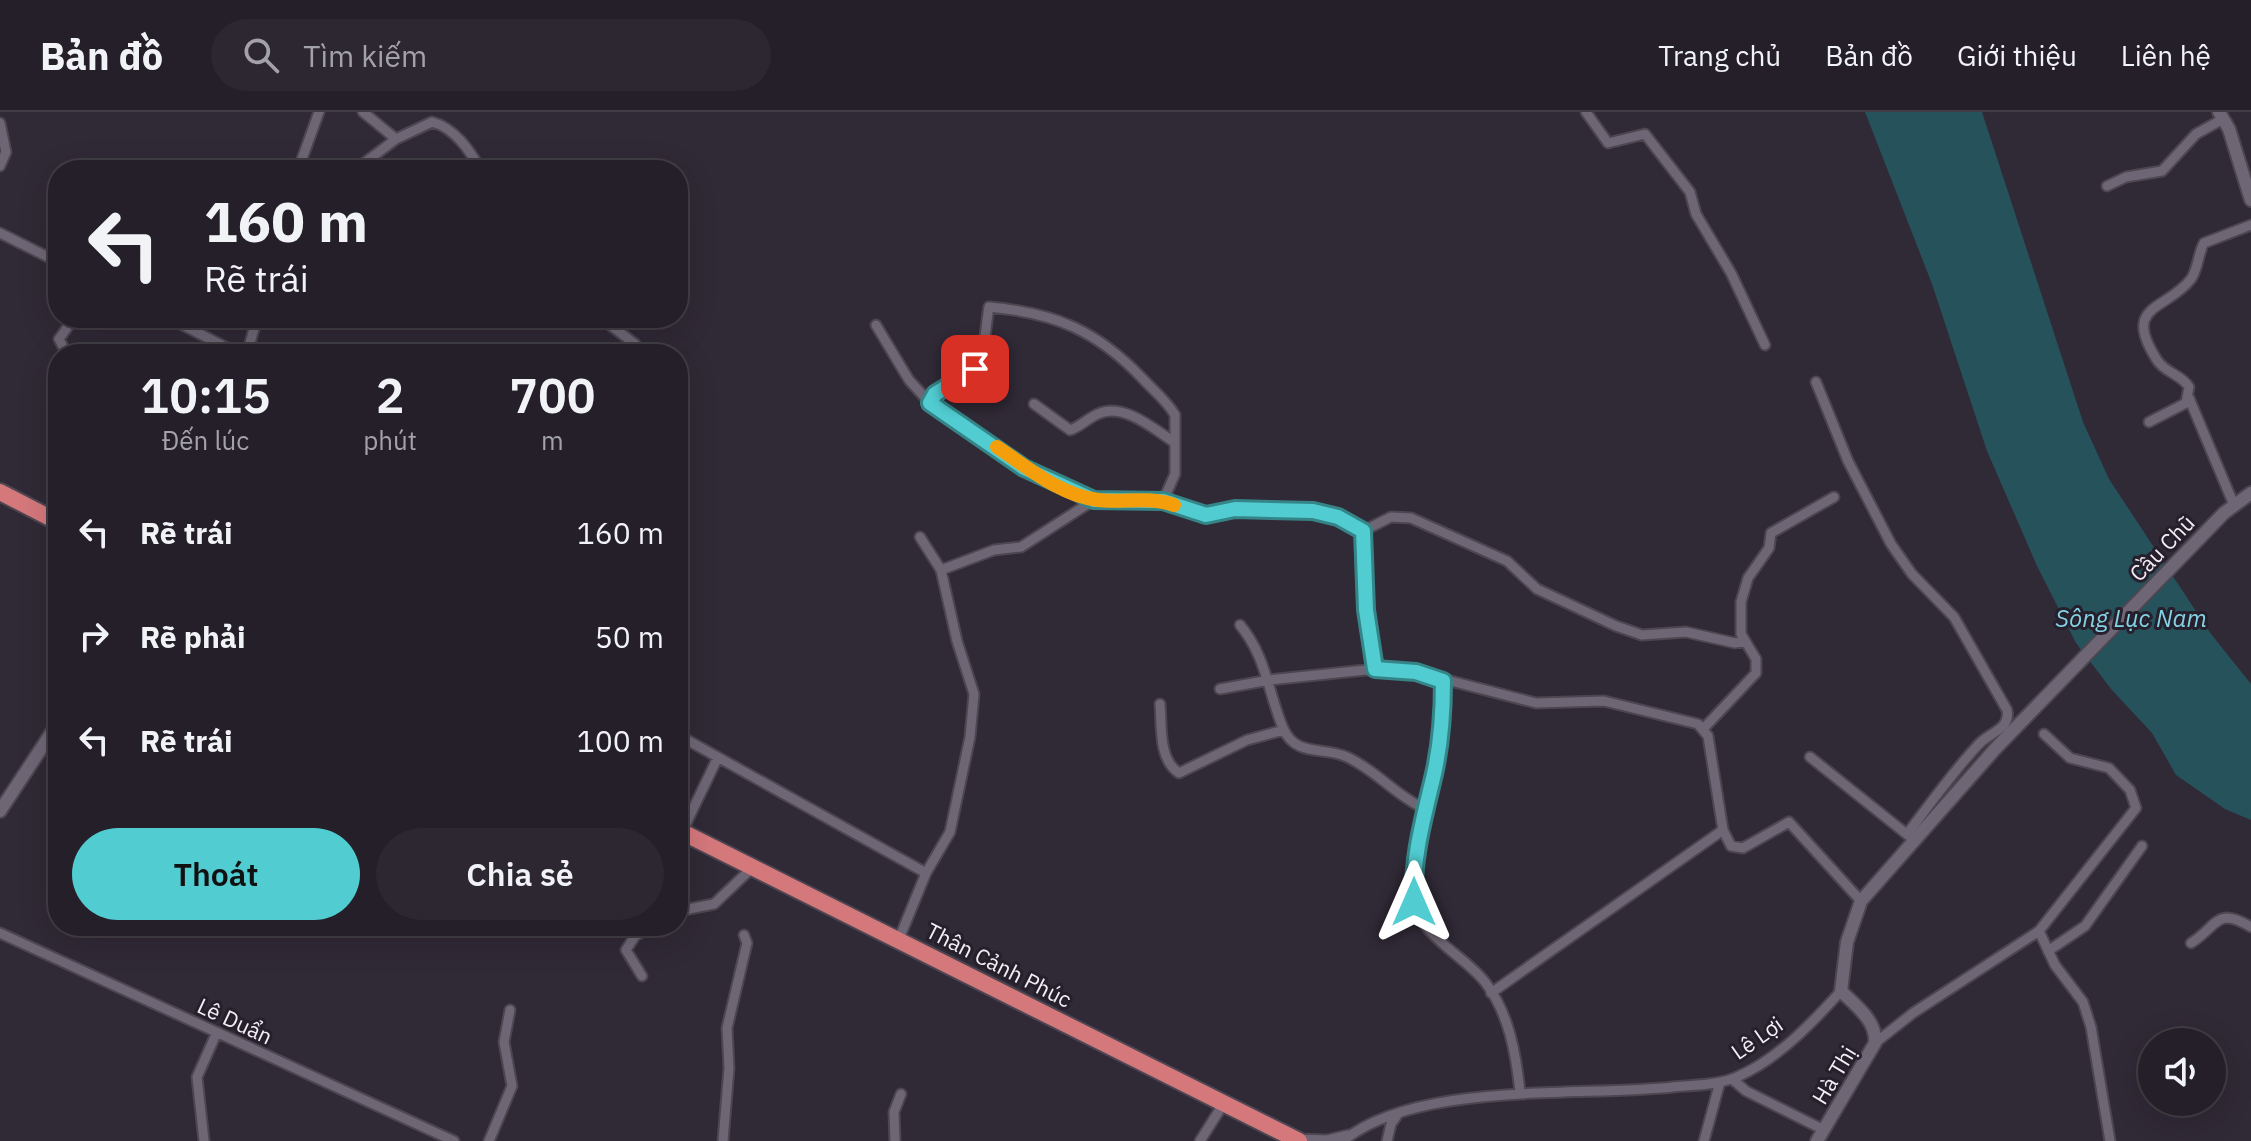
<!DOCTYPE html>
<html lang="vi">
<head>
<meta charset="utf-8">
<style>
	body { margin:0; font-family:"IBM Plex Sans",sans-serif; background:#2c2730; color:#f1f3f6; height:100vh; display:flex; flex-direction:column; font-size:30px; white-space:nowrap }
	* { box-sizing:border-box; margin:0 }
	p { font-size:26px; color:#a3a2a8 }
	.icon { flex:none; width:44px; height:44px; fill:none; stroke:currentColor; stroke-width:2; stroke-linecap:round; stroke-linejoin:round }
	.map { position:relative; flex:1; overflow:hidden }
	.sheet { position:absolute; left:48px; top:232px; width:640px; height:592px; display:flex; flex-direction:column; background:#241f28; border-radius:32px; box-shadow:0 8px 32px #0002,0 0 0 2px #413d45 }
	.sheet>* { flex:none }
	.banner { position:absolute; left:48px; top:48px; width:640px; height:168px; border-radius:32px; box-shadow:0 8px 32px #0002,0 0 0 2px #413d45; background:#241f28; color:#f1f3f6; overflow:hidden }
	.tools { position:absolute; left:2138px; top:916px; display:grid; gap:16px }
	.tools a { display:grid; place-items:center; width:88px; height:88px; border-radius:50%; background:#241f28; box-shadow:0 8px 32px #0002,0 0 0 2px #413d45; font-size:40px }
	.pin { position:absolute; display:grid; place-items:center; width:68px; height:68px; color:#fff; margin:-34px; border-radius:16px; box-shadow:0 4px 12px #0006 }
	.me { position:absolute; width:88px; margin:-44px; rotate:0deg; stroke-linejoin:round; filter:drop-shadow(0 0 6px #0008) }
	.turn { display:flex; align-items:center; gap:28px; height:168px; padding:0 24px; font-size:36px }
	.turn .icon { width:104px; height:104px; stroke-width:2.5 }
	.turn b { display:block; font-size:56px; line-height:68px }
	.eta { display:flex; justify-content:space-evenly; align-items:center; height:136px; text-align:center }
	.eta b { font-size:48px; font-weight:600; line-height:56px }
	.cta { display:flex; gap:16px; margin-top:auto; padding:16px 24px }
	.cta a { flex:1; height:92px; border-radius:48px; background:#51ccd1; color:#111; font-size:32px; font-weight:600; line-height:92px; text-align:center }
	.cta a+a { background:#2c2730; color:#f1f3f6 }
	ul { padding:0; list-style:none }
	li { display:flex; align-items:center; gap:24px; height:104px; padding:0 24px }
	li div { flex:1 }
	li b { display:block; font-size:30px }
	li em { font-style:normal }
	header { display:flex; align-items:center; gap:48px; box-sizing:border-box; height:112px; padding:0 40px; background:#241f28; border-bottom:2px solid #413d45 }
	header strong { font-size:38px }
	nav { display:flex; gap:44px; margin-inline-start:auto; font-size:28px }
	.search { width:560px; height:72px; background:#2c2730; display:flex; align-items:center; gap:20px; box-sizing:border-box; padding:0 28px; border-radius:44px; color:#a3a2a8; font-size:30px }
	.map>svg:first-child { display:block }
</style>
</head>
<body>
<header>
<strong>Bản đồ</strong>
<div class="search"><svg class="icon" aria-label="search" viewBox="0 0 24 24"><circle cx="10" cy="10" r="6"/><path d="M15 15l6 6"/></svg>Tìm kiếm</div>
<nav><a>Trang chủ</a><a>Bản đồ</a><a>Giới thiệu</a><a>Liên hệ</a></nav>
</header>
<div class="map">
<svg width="2251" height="1029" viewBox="0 0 2251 1029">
	<rect width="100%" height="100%" fill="#302936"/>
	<path fill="#26525c" d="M1865,0H1982L2083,310L2109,367L2211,522L2251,572V708L2225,697L2176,663L2152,621L2111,577L2076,531L2037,454L1987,339L1932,172Z"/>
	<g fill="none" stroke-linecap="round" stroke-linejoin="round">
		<g stroke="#4c4651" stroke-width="13">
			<path id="minor" d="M363,0L396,27
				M1586,0L1608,31L1645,22L1690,80L1696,102L1731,161L1765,233
				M0,11L6,40L0,54
				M298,58L319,0
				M355,58L396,27L432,10C455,16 470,39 481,58
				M2107,74L2126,65L2162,59L2196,22L2223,7
				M0,121L58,150
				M169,206L239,242
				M601,206L635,232
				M876,213L909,268L930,291L1024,356L1069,379L1094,388L1163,389L1206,403L1235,397L1313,399L1358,414L1365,425L1366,498L1375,557
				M67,242L59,227L74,206
				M247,242L257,206
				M1816,270L1848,349L1891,432L1912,462L1954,505L2007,598C2011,618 1989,620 1978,633C1952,661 1930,692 1907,722
				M2189,286L2234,393
				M930,291C937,279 950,277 961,269C987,251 984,223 989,195C1055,201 1096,218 1142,266C1153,278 1167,289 1175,303V362L1163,389
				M1034,292L1070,318C1080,315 1088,306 1098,302C1123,290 1154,317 1174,330
				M2149,310L2186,291L2189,275C2181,262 2165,261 2157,248C2121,192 2166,199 2191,167C2198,157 2198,142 2204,131L2251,113
				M1363,419L1391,405L1411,406L1507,449L1537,477L1616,514L1642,523L1686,520L1735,531L1745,529
				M941,458L994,438L1021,435L1094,388
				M1240,513C1266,544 1268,580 1283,616C1296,646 1324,634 1347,645C1376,658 1396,684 1425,697
				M1443,569C1443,600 1441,630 1434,661C1425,701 1406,746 1414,788C1420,825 1463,842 1485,870C1509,901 1516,942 1520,980
				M1220,577L1269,568L1375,557L1416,560L1536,591L1604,589L1698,612L1708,624L1723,718L1731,734L1743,736L1789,710L1861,789
				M1160,592C1162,614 1158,647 1179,661L1247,628L1284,618
				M1704,616L1756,561V547L1741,522V490L1748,466L1769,436L1771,421L1834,385
				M678,623L926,761
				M1810,645L1909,724
				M682,720L718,645
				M678,799L714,792L753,755
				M2039,819L2055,853L2083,890L2091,915L2110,1029
				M0,821L454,1029
				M899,827L926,761L950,720L970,625L974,582L957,529L941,458L920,425
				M2191,831C2218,814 2216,794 2251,815
				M2048,839L2085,814L2142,734
				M642,864L626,838L635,824L652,814
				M1491,881L1723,718
				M1875,931L1913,901L2039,819L2136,696L2130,678L2109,656L2070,646L2044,622
				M1732,967L1746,979L1824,1018
				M1296,1027L1327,1028L1348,1023
				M204,1029L197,965L217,920
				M489,1029L512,974L504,930L510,898
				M723,1029L729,956L727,916L747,831L744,823
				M895,1029L894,1000L901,982
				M1200,1029L1224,991
				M1343,1029C1416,969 1581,985 1673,975C1695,973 1720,973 1739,964C1778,947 1813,910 1841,879
				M1387,1029L1391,1012L1398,1002
				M1704,1029L1720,970"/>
		</g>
		<g stroke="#4c4651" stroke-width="16">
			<path id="tertiary" d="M2219,0L2229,17L2251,88
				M0,699L58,611
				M1817,1029L1875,931C1877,909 1856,894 1841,879L1847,830L1861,789L1995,637L2224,401L2251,381"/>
		</g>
		<g stroke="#4c4651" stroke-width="20">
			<path id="trunk" d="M0,380L58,410
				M678,718L1299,1029"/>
		</g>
		<use href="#minor" stroke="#6e6675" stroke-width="9"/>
		<use href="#tertiary" stroke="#6e6675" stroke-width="12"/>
		<use href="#trunk" stroke="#d4787c" stroke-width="16"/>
	</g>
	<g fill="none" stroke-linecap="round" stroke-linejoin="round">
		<g stroke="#358588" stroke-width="20">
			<path id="route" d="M975,257L935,282L930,291L1024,356L1094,388L1163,389L1206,403L1235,397L1313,399L1338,405L1363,419L1366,498L1375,557L1416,560L1443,569C1443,600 1441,631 1434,662C1424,705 1412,745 1414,790"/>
		</g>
		<use href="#route" stroke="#51ccd1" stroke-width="14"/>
		<path stroke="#f59e0b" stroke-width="14" d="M997,335C1027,355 1061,384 1098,388C1123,391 1151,384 1174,393"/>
	</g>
	<g text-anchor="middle" stroke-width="6" stroke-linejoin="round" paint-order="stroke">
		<g font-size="22" fill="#f2edf6" stroke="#261f2c">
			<text transform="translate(2162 436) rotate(-46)" y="8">Cầu Chũ</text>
			<text transform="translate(999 853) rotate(27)" y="8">Thân Cảnh Phúc</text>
			<text transform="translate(235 909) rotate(25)" y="8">Lê Duẩn</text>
			<text transform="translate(1757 926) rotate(-35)" y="8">Lê Lợi</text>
			<text transform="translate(1834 963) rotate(-59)" y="8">Hà Thị</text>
		</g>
		<g font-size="24" font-style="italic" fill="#84d2e4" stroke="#261f2c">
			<text x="2131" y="515">Sông Lục Nam</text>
		</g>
	</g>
</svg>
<div class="tools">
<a><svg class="icon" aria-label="sound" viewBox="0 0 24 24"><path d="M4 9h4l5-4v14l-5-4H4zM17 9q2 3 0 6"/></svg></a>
</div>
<div class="pin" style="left:975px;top:257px;background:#d93025"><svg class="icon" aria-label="arrive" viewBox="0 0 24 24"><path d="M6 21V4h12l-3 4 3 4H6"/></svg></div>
<svg class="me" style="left:1414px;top:790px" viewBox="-20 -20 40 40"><path d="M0-17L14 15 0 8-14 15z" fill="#51ccd1" stroke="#fff" stroke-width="4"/></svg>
<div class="banner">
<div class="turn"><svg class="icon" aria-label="left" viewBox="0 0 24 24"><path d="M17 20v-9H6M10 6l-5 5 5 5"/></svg><div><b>160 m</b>Rẽ trái</div></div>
</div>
<section class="sheet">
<div class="eta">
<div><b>10:15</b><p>Đến lúc</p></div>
<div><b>2</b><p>phút</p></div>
<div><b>700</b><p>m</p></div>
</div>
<ul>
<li><svg class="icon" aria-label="left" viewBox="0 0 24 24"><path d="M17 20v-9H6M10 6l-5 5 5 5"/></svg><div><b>Rẽ trái</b></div><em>160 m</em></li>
<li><svg class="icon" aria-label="right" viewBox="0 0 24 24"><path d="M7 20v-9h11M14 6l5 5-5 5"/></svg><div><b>Rẽ phải</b></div><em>50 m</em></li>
<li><svg class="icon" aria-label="left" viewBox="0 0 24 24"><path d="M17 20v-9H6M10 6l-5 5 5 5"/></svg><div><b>Rẽ trái</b></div><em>100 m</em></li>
</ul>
<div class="cta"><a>Thoát</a><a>Chia sẻ</a></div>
</section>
</div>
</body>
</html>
